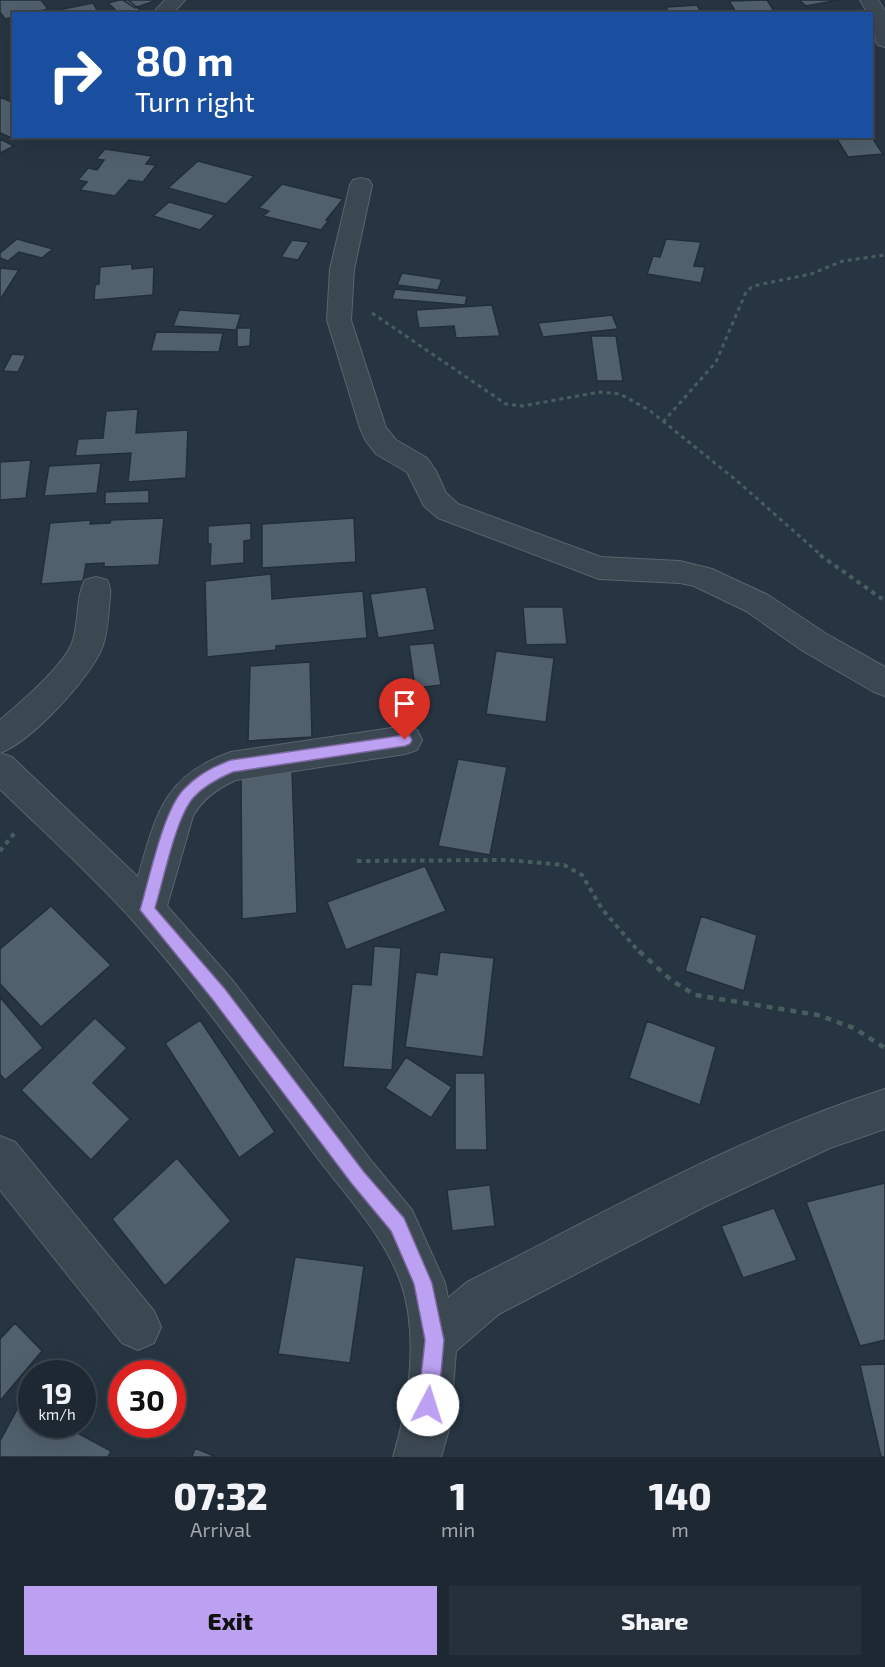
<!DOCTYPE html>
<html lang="en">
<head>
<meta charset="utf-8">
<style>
	body { margin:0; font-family:"Exo 2",sans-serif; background:#25303a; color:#f1f3f6; height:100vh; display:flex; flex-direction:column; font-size:22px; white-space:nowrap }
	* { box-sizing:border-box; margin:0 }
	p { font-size:20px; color:#a0a6ac }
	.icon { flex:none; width:33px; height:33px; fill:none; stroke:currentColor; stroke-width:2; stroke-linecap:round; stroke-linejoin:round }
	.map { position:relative; height:1457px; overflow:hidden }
	.drawer { display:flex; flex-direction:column; background:#1d2832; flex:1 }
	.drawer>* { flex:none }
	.banner { position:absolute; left:12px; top:12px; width:861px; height:126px; border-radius:0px; box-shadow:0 6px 24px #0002,0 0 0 2px #3b444d; background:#1a4fa0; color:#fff; overflow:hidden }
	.speed { position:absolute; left:18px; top:1360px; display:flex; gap:12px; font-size:30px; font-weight:700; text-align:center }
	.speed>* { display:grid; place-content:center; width:78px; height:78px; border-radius:50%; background:#1d2832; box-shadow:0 6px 24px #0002,0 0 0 2px #3b444d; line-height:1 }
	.speed small { font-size:15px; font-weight:400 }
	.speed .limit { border:9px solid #d22; background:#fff; color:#111 }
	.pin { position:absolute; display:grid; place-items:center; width:51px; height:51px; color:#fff; margin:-62px -26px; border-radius:50% 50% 50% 0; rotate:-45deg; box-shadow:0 0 6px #0007 }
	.pin .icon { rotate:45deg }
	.me { position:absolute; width:66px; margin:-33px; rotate:5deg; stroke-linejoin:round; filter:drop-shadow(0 0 4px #0008) }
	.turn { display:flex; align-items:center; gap:21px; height:126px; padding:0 24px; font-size:27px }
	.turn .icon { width:78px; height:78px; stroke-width:2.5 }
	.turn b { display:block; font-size:42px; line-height:51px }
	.eta { display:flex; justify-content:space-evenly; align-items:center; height:102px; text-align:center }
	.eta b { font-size:36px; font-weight:800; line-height:42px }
	.button { display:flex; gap:12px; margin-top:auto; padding:12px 24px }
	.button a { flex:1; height:69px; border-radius:0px; background:#bca0f2; color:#111; font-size:24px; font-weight:800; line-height:69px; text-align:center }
	.button a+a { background:#25303a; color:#f1f3f6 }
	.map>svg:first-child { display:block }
</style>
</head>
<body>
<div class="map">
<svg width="885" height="1457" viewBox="0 0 885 1457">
	<rect width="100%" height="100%" fill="#273542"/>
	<path fill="#50606c" stroke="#222e39" stroke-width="1.5" d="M0,0H41L48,9L28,14H14V17L5,19L0,12Z
		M119,0H128L145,14H120L108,3Z
		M123,0H157L135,8Z
		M767,0L776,14H737L729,1Z
		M799,0H839L806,6Z
		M93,3L99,14H60L58,10Z
		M697,5L702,14H669L666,7Z
		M0,97L14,103V136H19L14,139L0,133Z
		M835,136H871L883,154L848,157Z
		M0,139L14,146L0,153Z
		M105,149L152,156L146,164L156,165L143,182L129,180L115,196L80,190L87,182L78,180L88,168L97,170L104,160L96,159Z
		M198,161L254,176L226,204L168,188Z
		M282,184L343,199L326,220H329L321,230L263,216L269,211L259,208Z
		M169,202L215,215L200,230L153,216Z
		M17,239L53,249L42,258L19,252L8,261L0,258V253Z
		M666,239L701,242L694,266L705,267L701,283L647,274L653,256L660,257Z
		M292,240L309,242L298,260L281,257Z
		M132,264V269L154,267L153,295L94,300L95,285L99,284L100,267Z
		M1,268L19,270L0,300V270Z
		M402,273L442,279L438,290L397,285Z
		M395,289L467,296L465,305L392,299Z
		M492,305L500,336L456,338L454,326L419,328L416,310Z
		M179,310L241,314L236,330L173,326Z
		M612,315L618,329L543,337L538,323Z
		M237,328H251L250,346L237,347Z
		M156,332L223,333L219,352L151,351Z
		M591,336H616L623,381H597Z
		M12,354L26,355L18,372L3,371Z
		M138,409L136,433L188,430L186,478L128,482L131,453L75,456L78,439L103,438L106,411Z
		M31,460L26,498L0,500V462Z
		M101,463L97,493L44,496L49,466Z
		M149,490V503L105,504V492Z
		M164,518L159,565L104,567V563L86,564L83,581L41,584L50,523L91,520L90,524L110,523L111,520Z
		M354,518L356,562L262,568V524Z
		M251,523V540L244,541V563L210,566L211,544H208V526Z
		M271,574L272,599L363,591L367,638L276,646V650L207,657L205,581Z
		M426,587L435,630L378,638L370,594Z
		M523,607H563L567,644L526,645Z
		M434,643L441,685L415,688L409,645Z
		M496,651L554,658L546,722L486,714Z
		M310,662L312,737L248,741L250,666Z
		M458,759L507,767L490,855L438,846Z
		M292,771L297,913L242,919L241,776Z
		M425,866L446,911L346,950L327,902Z
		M51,906L111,965L41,1027L0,984V949Z
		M701,916L757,935L744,991L685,971Z
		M374,946L401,948L392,1070L343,1067L352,984L371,985Z
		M440,952L494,958L483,1057L405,1047L416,972L437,975Z
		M0,997L43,1048L5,1080L0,1074Z
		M95,1018L127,1048L93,1083L130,1119L91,1160L21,1090Z
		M200,1020L275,1132L239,1158L165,1043Z
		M647,1021L716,1047L700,1105L629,1078Z
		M406,1057L452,1087L431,1118L385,1088Z
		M455,1073H485L487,1150H455Z
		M177,1158L231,1221L165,1286L112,1219Z
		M885,1183V1340L860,1346L806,1202Z
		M490,1185L495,1226L452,1231L447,1190Z
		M774,1208L797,1260L743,1278L721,1226Z
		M295,1257L364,1266L350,1363L278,1354Z
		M15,1323L42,1351L0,1401V1339Z
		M885,1364V1457H881L860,1365Z
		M21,1402L32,1408V1425H63L111,1451L108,1457H0V1441Z
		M195,1448L216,1457H192Z"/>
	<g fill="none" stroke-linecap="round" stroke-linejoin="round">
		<g stroke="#59656f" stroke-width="2">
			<path id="minor" d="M165,0H185L172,14H152Z
				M860,0H878L885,11V47L878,45L876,41L872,14H868Z
				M361,178L369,180L372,185L354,269L351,320L386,428L396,440L427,458L436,471L446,493L458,504L601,557L680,561L712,569L768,595L825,633L885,667V696L874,692L803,651L746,611L694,586L680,583L599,579L438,518L424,506L407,472L376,454L366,441L360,428L327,320L330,269L350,185L353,180Z
				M96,577L107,580C112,589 110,596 109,607C108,620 107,635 102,648C90,678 31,742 0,753L12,757L138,877C156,814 164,775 231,752L405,726L417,730L422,740L417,750L405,754L236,780C218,788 203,798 193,816L167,906L233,981L373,1163L412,1210L445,1283L448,1298L467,1282C604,1213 739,1136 885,1089V1129L830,1148L706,1206L499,1314L456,1351L450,1426L441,1457H393C409,1405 419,1335 401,1283C383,1233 344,1194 313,1152C255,1074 199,995 135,923C93,876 45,833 0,789V720C20,703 66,664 73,640C79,621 76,597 85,580Z
				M0,1136L15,1142L154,1311L161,1327L154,1343L138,1350L122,1343L0,1190Z"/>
		</g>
		<path stroke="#475e5e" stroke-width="3" stroke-dasharray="4 4" stroke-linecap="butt" d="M372,313L506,404L522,406L600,392L620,394L649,410L736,480L822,556
			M663,422L716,362L746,292L753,286L811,274L843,261L885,255"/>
		<path stroke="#475e5e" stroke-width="4" stroke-dasharray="4.5 4.5" stroke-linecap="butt" d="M820,555L885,601
			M0,851L16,831
			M357,861L508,860L564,865L582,875L602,909L640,953"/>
		<path stroke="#475e5e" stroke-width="4.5" stroke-dasharray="6 6" stroke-linecap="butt" d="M639,951L671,980L695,995L818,1015L854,1028L885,1048"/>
		<use href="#minor" fill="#3b4751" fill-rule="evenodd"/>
	</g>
	<path fill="#bca0f2" stroke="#7a689d" stroke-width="1.5" d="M405,735L410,736L412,740L410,744L405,746L233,772C219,778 204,786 194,797C176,816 163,882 155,908L225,989L364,1172L404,1218L432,1283L444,1340L438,1405L435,1412L428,1414L421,1412L418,1405L425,1340L414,1284L391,1231L352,1184L213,1000L140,910C149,880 163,810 184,789C197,775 214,766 231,760Z"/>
</svg>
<div class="speed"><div>19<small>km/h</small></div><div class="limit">30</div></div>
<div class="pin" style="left:405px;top:740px;background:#d93025"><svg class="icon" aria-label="arrive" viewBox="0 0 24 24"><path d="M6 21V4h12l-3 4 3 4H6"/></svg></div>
<svg class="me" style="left:428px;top:1405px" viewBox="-20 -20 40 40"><circle r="19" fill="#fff"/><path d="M0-13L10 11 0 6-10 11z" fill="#bca0f2"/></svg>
<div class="banner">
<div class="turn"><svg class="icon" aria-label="right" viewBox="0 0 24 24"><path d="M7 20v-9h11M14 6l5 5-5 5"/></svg><div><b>80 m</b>Turn right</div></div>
</div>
</div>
<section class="drawer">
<div class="eta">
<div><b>07:32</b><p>Arrival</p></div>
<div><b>1</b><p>min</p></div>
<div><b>140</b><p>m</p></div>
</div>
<div class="button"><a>Exit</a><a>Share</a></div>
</section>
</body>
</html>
